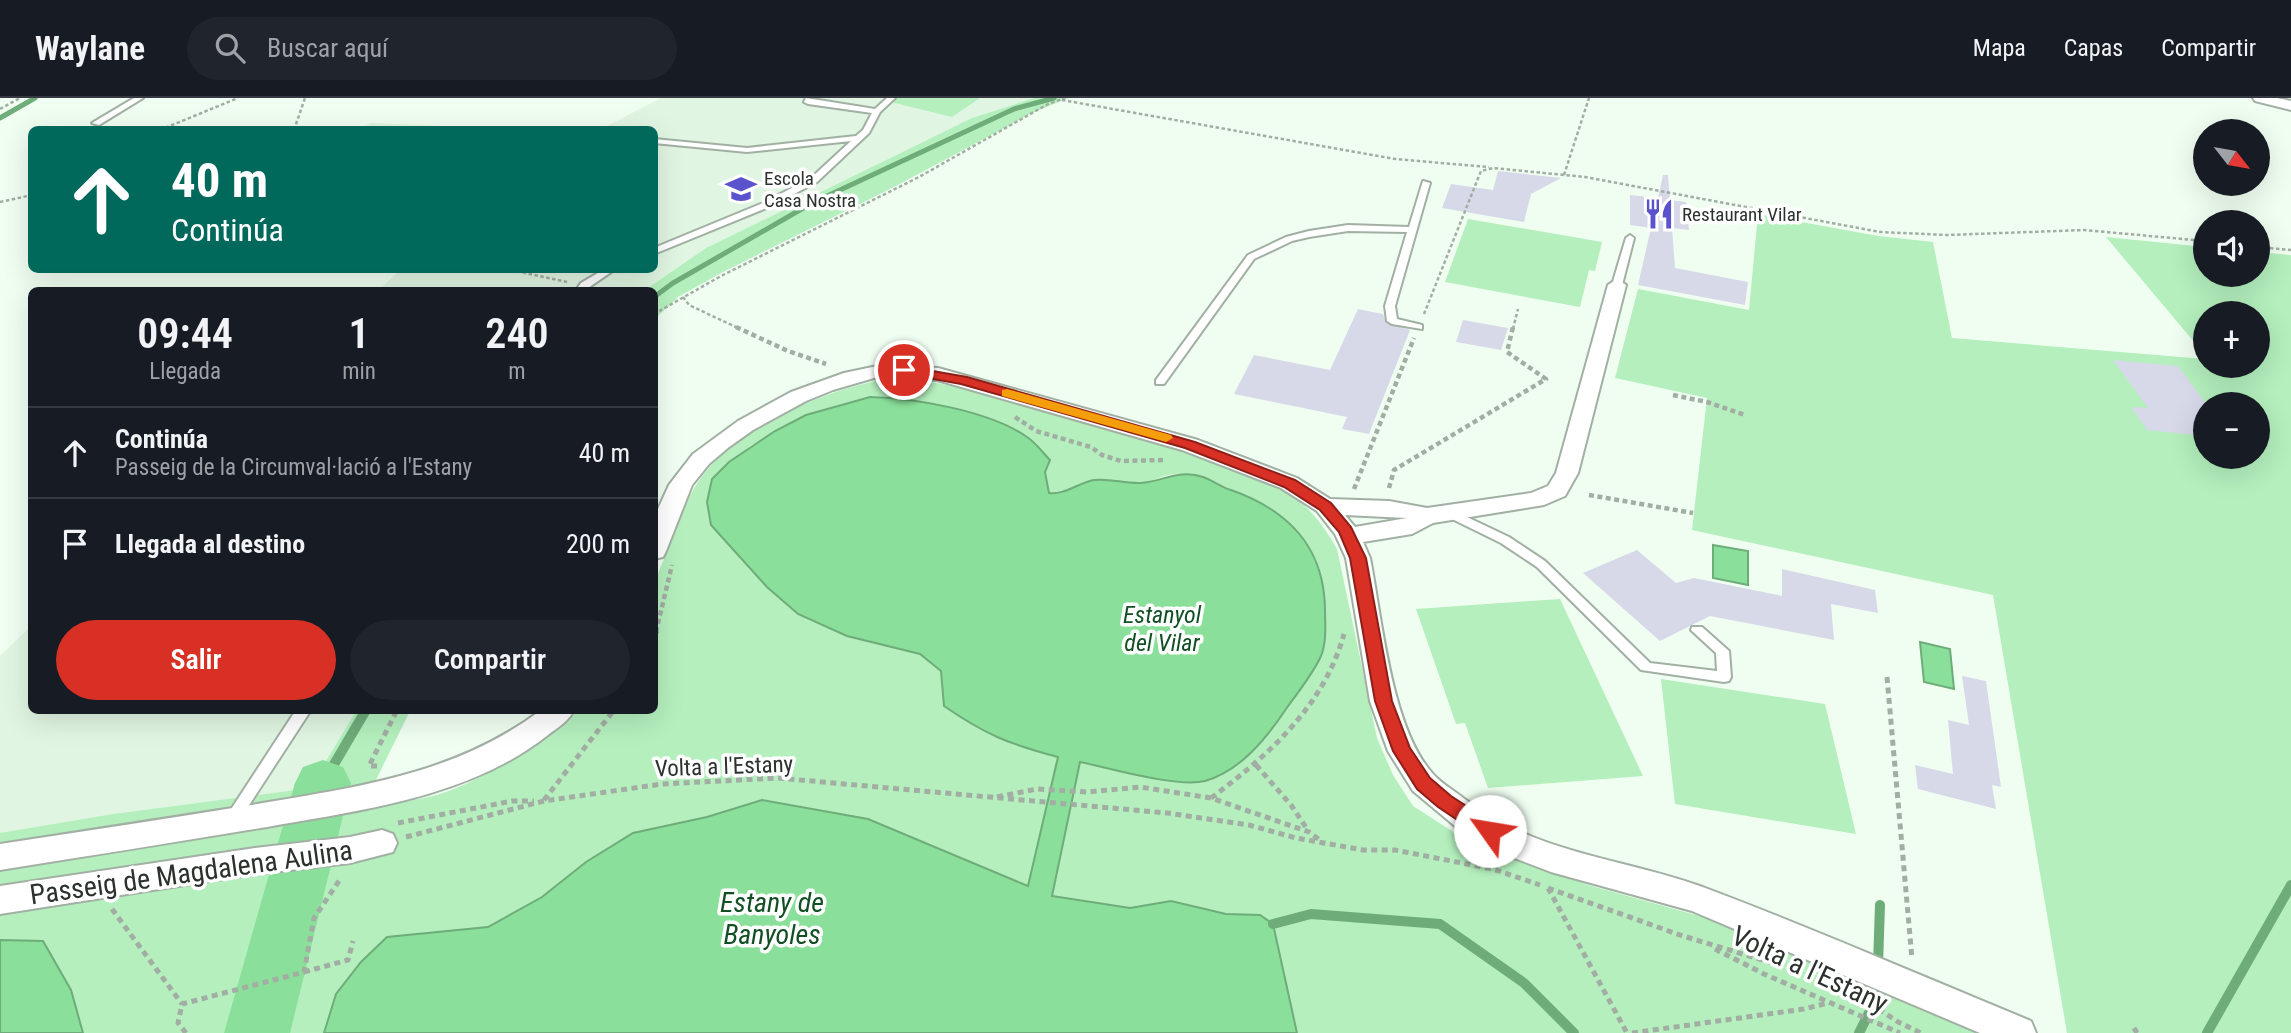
<!DOCTYPE html>
<html lang="es">
<head>
<meta charset="utf-8">
<style>
	body { margin:0; font-family:"Roboto Condensed",sans-serif; background:#20242c; color:#f1f3f6; height:100vh; display:flex; flex-direction:column; font-size:26px; white-space:nowrap }
	* { box-sizing:border-box; margin:0 }
	p { font-size:23px; color:#9ea1a6 }
	.icon { flex:none; width:38px; height:38px; fill:none; stroke:currentColor; stroke-width:2; stroke-linecap:round; stroke-linejoin:round }
	.map { position:relative; flex:1; overflow:hidden }
	.side { position:absolute; left:28px; top:189px; width:630px; height:427px; display:flex; flex-direction:column; background:#171b24; border-radius:10px; box-shadow:0 7px 28px #0002 }
	.side>* { flex:none }
	.top-card { position:absolute; left:28px; top:28px; width:630px; height:147px; border-radius:10px; box-shadow:0 7px 28px #0002; background:#00695c; color:#fff; overflow:hidden }
	.needle { width:46px; rotate:121deg }
	.tools { position:absolute; left:2193px; top:21px; display:grid; gap:14px }
	.tools a { display:grid; place-items:center; width:77px; height:77px; border-radius:50%; background:#171b24; box-shadow:0 7px 28px #0002; font-size:35px }
	.pin { position:absolute; display:grid; place-items:center; width:60px; height:60px; color:#fff; margin:-30px; border:4px solid #fff; border-radius:50%; box-shadow:0 2px 7px #0007 }
	.me { position:absolute; width:77px; margin:-38px; rotate:302deg; stroke-linejoin:round; filter:drop-shadow(0 0 5px #0008) }
	.turn { display:flex; align-items:center; gap:24px; height:147px; padding:0 28px; font-size:32px }
	.turn .icon { width:91px; height:91px; stroke-width:2.5 }
	.turn b { display:block; font-size:49px; line-height:60px }
	.eta { display:flex; justify-content:space-evenly; align-items:center; height:119px; text-align:center }
	.eta b { font-size:42px; font-weight:600; line-height:49px }
	.cta { display:flex; gap:14px; margin-top:auto; padding:14px 28px }
	.cta a { flex:1; height:80px; border-radius:42px; background:#d93025; color:#fff; font-size:28px; font-weight:600; line-height:80px; text-align:center }
	.cta a+a { background:#20242c; color:#f1f3f6 }
	ul { padding:0; list-style:none }
	li { display:flex; align-items:center; gap:21px; height:91px; padding:0 28px; border-top:2px solid #363941 }
	li div { flex:1 }
	li b { display:block; font-size:26px }
	li em { font-style:normal }
	header { display:flex; align-items:center; gap:42px; box-sizing:border-box; height:98px; padding:0 35px; background:#171b24; border-bottom:2px solid #363941 }
	header strong { font-size:33px }
	nav { display:flex; gap:38px; margin-inline-start:auto; font-size:24px }
	.search { width:490px; height:63px; background:#20242c; display:flex; align-items:center; gap:18px; box-sizing:border-box; padding:0 24px; border-radius:38px; color:#9ea1a6; font-size:26px }
	.map>svg:first-child { display:block }
</style>
</head>
<body>
<header>
<strong>Waylane</strong>
<div class="search"><svg class="icon" aria-label="search" viewBox="0 0 24 24"><circle cx="10" cy="10" r="6"/><path d="M15 15l6 6"/></svg>Buscar aquí</div>
<nav><a>Mapa</a><a>Capas</a><a>Compartir</a></nav>
</header>
<div class="map">
<svg width="2291" height="935" viewBox="0 0 2291 935">
	<rect width="100%" height="100%" fill="#f0fef1"/>
	<path fill="#e0f5e2" d="M661,0H1034L972,20L706,150L645,192H379L400,172H654V32L601,31Z
		M371,25L509,31H359Z
		M31,528L32,612L356,613L311,690L113,716L0,735V558Z"/>
	<path fill="#b4efbd" fill-rule="evenodd" d="M898,0H980L952,19L891,4Z
		M1034,0H1068L1030,16L896,88L723,174L678,199L655,221L654,192H645L706,150L972,20Z
		M1758,116L1878,138L1933,144L1952,240L2205,261V268H2258V215H2205V257L2106,139L2205,149V177H2258V154L2291,157V935H2067L1993,497L1692,432L1707,300L1615,280L1638,191L1749,212ZM2205,306H2258V359H2205Z
		M1468,121L1602,144L1595,173L1589,172L1580,209L1445,184Z
		M889,280C952,282 1011,304 1071,321C1143,341 1218,358 1284,393C1308,406 1324,428 1337,451L1377,640L1393,677L1413,708L1469,744L1588,787L1703,819L1800,856L1976,935H1251L1276,838L1273,825L1260,817L1226,816L1171,803L1130,810L1052,798L1080,664L1154,680L1295,431C1275,412 1256,401 1231,392C1211,385 1196,374 1174,376C1162,377 1151,385 1138,385C1123,385 1110,380 1095,382C1078,385 1066,397 1049,395L1045,374L1009,330L975,316L887,300L806,317L750,348L711,426L767,489L798,516L847,538L920,556L941,573L944,608C984,636 1011,647 1059,659L1028,789L891,731L404,935H83L71,891L43,843L0,842V735L113,716L310,690L356,613H410L362,710C387,706 413,703 437,697C477,685 549,643 577,613L654,612C655,572 650,529 655,490C656,475 666,458 671,445C680,422 688,396 703,377C746,323 824,293 889,280Z
		M1560,501L1643,678L1488,690L1465,625L1456,626L1416,511Z
		M1661,581L1825,606L1856,736L1675,706Z"/>
	<path fill="#8ae09a" stroke="#6eac79" stroke-width="2" d="M870,299C915,300 990,313 1027,339C1036,345 1043,355 1050,362L1045,374L1049,395C1065,397 1078,385 1094,382C1110,380 1125,386 1141,385C1163,383 1180,371 1203,379C1212,382 1221,389 1231,392C1288,412 1324,448 1325,511C1325,526 1327,543 1321,558C1313,576 1298,594 1286,611C1266,641 1240,673 1205,683C1177,690 1110,670 1080,664L1052,798L1130,810L1171,803L1226,816L1260,817L1273,826L1297,935H324L336,896L361,864L387,839L488,829L542,799L586,764L633,735L707,719L762,702L868,721L1028,788L1058,659C1009,646 986,637 944,608L941,573L920,556L847,538L798,516L767,489L711,427L707,404L712,381L729,364L775,333L806,317Z
		M1713,447L1748,453V487L1713,480Z
		M1920,544L1950,551L1954,591L1924,584Z
		M0,842L43,843L71,892L83,935H0Z"/>
	<g fill="none" stroke-linecap="round" stroke-linejoin="round">
		<path stroke="#6eac79" stroke-width="5" d="M0,20L35,0
			M654,199L673,185L812,105L1014,11L1054,0"/>
		<path stroke="#6eac79" stroke-width="10" d="M323,685L366,612
			M1273,826L1311,816L1440,826L1524,885L1574,935
			M1878,867L1880,807
			M1859,935L1877,899L1878,883
			M2207,935L2291,787"/>
		<path fill="#8ae09a" fill-rule="evenodd" d="M323,662L343,669L351,685L290,935H224L295,685L303,669Z"/>
	</g>
	<path fill="#d7d9e9" d="M1498,73L1561,80L1531,96L1524,124L1442,110L1451,86L1493,92Z
		M1663,77H1668L1670,102L1686,104L1689,132L1672,130L1675,170L1748,184L1745,207L1638,187L1651,130L1630,127V97L1658,100Z
		M1358,211L1383,216L1386,225L1410,232L1369,336L1342,331L1347,319L1234,296L1254,257L1330,272Z
		M1463,222L1508,230L1501,252L1456,244Z
		M2113,262L2178,268L2205,304V338L2147,332L2131,309L2148,310Z
		M1637,452L1676,485L1694,480L1782,498V471L1875,492L1878,515L1831,506L1834,542L1710,518L1660,543L1583,475Z
		M1962,578L1986,583L2001,689L1992,687L1996,711L1918,691L1915,667L1953,676L1948,622L1969,627Z"/>
	<g fill="none" stroke-linecap="round" stroke-linejoin="round">
		<g stroke="#a2b0a4" stroke-width="4">
			<path id="lane" d="M134,0H143L99,27L92,25Z
				M806,0L875,11L887,0H895L880,14L869,35L817,84L769,109L654,156V150L763,105L811,80L851,43L747,54L654,45V41L747,50L856,38L863,32L872,15L808,6L804,4Z
				M1423,83L1430,85L1395,208L1397,221L1422,227V231L1392,226L1387,223L1385,208L1407,134L1348,133L1309,139L1292,143L1254,161L1164,286H1156V282L1248,157L1286,139L1309,133L1348,127L1409,129Z
				M1630,137L1634,140L1622,187L1617,190L1614,189L1612,187L1626,140Z
				M603,172H614L585,192H576L581,185Z
				M1450,411L1509,439L1545,463L1650,565L1717,573L1716,555L1691,532L1692,529H1702L1729,553L1731,579L1729,583L1724,584L1641,572L1537,469L1501,445L1446,418L1444,415Z
				M296,612H311L238,724L233,726L228,724L226,720L228,716Z"/>
		</g>
		<g stroke="#a2b0a4" stroke-width="4">
			<path id="street" d="M2253,0H2277L2291,3V12L2255,3Z
				M1617,181L1626,187L1578,375L1565,398L1544,407L1433,425L1412,436L1363,444L1370,460C1382,521 1391,630 1433,676C1441,685 1453,692 1462,699C1538,758 1622,759 1708,791C1817,832 1924,879 2031,923L2036,935H1980L1692,813L1551,774L1509,758L1455,728L1413,693L1388,653L1370,603L1346,460L1335,436L1317,413L1281,390L1182,352L937,282L874,280L833,292L806,303L753,332L729,349L709,366L692,387L666,453L663,459L654,461V420L669,387L693,356L738,323L791,294L844,275L882,267L938,270L1198,342L1297,380L1330,401L1389,403L1427,410L1531,395L1548,388L1556,375L1608,187ZM1345,417L1407,420L1355,429Z
				M541,612H574C569,623 557,630 548,637C470,699 362,712 267,729C178,744 89,758 0,772V746C86,733 172,720 257,706C357,689 457,676 541,612Z
				M382,732L393,736L397,745L393,754L350,765L255,776L0,816V788L255,750L350,739Z"/>
		</g>
		<path stroke="#a2ada3" stroke-width="2.5" stroke-dasharray="3.5 2.5" stroke-linecap="butt" d="M1062,2L1395,61L1489,69
			M0,11L20,0
			M160,32L238,0
			M294,32L305,0
			M1564,77L1589,0
			M0,104L32,97
			M2258,149L2291,152
			M511,172L567,184
			M683,199L689,207L740,231
			M654,216L721,178L919,79L1048,6L1065,0
			M1424,216L1481,73L1493,70L1585,79L1880,134L1947,137L2084,132L2205,143
			M1513,231L1518,211"/>
		<path stroke="#a2ada3" stroke-width="4.5" stroke-dasharray="5 3.5" stroke-linecap="butt" d="M736,229L788,253L826,266
			M1673,297L1707,304L1745,317
			M1015,319L1036,333L1091,349L1102,357L1121,363L1164,362
			M1389,390L1394,372L1546,281L1507,254L1513,229
			M1354,391L1414,240
			M1589,397L1693,415
			M656,534L672,467"/>
		<path stroke="#a2ada3" stroke-width="5" stroke-dasharray="6 4.5" stroke-linecap="butt" d="M654,545L657,533
			M1887,579L1912,861
			M1256,667L1291,707L1309,734
			M377,668H369L397,612
			M997,699L1037,691L1087,694L1140,689L1211,700L1309,734L1321,743
			M1211,700C1269,657 1324,608 1344,536
			M544,702L614,612
			M398,725L512,703H534
			M406,739L544,703L662,686L778,680L1167,715L1249,727L1296,740L1363,752H1395L1493,771L1540,787
			M1548,790L1680,837L1782,868
			M1548,790L1627,935
			M112,811L182,906
			M1715,851L1764,876L1900,935
			M304,874L348,862L353,843
			M1870,905L1898,924L1921,935
			M2134,930L2137,935
			M186,935L178,925L182,906L304,874L314,820L341,780
			M1632,935L1804,911L1828,905"/>
		<use href="#lane" fill="#fff" fill-rule="evenodd"/>
		<use href="#street" fill="#fff" fill-rule="evenodd"/>
	</g>
	<path fill="#d93025" stroke="#8d1f18" stroke-width="2" d="M904,268L967,279L1195,344L1295,382L1331,405L1351,429L1366,460L1392,603L1410,650L1430,680L1451,698L1497,728L1500,733L1497,739L1490,742L1483,739L1438,709L1417,691L1393,653L1375,603L1350,460L1339,434L1320,412L1284,389L1185,350L961,286L900,275V269Z"/>
	<path fill="#f59e0b" d="M1007,291L1171,337L1173,340L1166,344L1002,298V292Z"/>
	<defs>
		<g id="school-bare" transform="scale(2.415)"><path d="M0-5L7-2L0 1L-7-2ZM-4 1L0 2.5L4 1V4Q0 6-4 4Z" fill="#5b53cb" stroke="#fff" stroke-width="2.5" paint-order="stroke"/></g>
		<g id="restaurant-bare" transform="scale(2.415)"><path d="M-5-6h1v4h1v-4h1v4h1v-4h1v5L-1.5 .5V6h-2V.5L-5-1ZM5-6V6H3V1.5H1.5Q1.5-4 5-6Z" fill="#5b53cb" stroke="#fff" stroke-width="2.5" paint-order="stroke"/></g>
	</defs>
	<g fill-rule="evenodd">
		<use href="#school-bare" x="741" y="91"/>
		<use href="#restaurant-bare" x="1659" y="116"/>
	</g>
	<g text-anchor="middle" stroke-width="7" stroke-linejoin="round" paint-order="stroke">
		<g font-size="19" fill="#2b312c" stroke="#fff" text-anchor="start">
			<text x="764" y="87">Escola<tspan x="764" dy="22">Casa Nostra</tspan></text>
			<text x="1682" y="123">Restaurant Vilar</text>
		</g>
		<g font-size="23" fill="#2b312c" stroke="#fff">
			<text transform="translate(724 668) rotate(-2)" y="8">Volta a l'Estany</text>
		</g>
		<g font-size="24" font-style="italic" fill="#125024" stroke="#fff">
			<text x="1162" y="525">Estanyol<tspan x="1162" dy="28">del Vilar</tspan></text>
		</g>
		<g font-size="28" fill="#2b312c" stroke="#fff">
			<text transform="translate(191 774) rotate(-8)" y="10">Passeig de Magdalena Aulina</text>
			<text transform="translate(1810 871) rotate(25)" y="10">Volta a l'Estany</text>
		</g>
		<g font-size="28" font-style="italic" fill="#125024" stroke="#fff">
			<text x="772" y="814">Estany de<tspan x="772" dy="32">Banyoles</tspan></text>
		</g>
	</g>
</svg>
<div class="tools">
<a><svg class="needle" viewBox="-14 -14 28 28"><path d="M0-13l5 13h-10z" fill="#e53935"/><path d="M0 13l5-13h-10z" fill="#9ea1a6"/></svg></a>
<a><svg class="icon" aria-label="sound" viewBox="0 0 24 24"><path d="M4 9h4l5-4v14l-5-4H4zM17 9q2 3 0 6"/></svg></a>
<a>+</a>
<a>−</a>
</div>
<div class="pin" style="left:904px;top:272px;background:#d93025"><svg class="icon" aria-label="arrive" viewBox="0 0 24 24"><path d="M6 21V4h12l-3 4 3 4H6"/></svg></div>
<svg class="me" style="left:1490px;top:733px" viewBox="-20 -20 40 40"><circle r="19" fill="#fff"/><path d="M0-13L10 11 0 6-10 11z" fill="#d93025"/></svg>
<div class="top-card">
<div class="turn"><svg class="icon" aria-label="ahead" viewBox="0 0 24 24"><path d="M12 20V5M6 11l6-6 6 6"/></svg><div><b>40 m</b>Continúa</div></div>
</div>
<section class="side">
<div class="eta">
<div><b>09:44</b><p>Llegada</p></div>
<div><b>1</b><p>min</p></div>
<div><b>240</b><p>m</p></div>
</div>
<ul>
<li><svg class="icon" aria-label="ahead" viewBox="0 0 24 24"><path d="M12 20V5M6 11l6-6 6 6"/></svg><div><b>Continúa</b><p>Passeig de la Circumval·lació a l'Estany</p></div><em>40 m</em></li>
<li><svg class="icon" aria-label="arrive" viewBox="0 0 24 24"><path d="M6 21V4h12l-3 4 3 4H6"/></svg><div><b>Llegada al destino</b></div><em>200 m</em></li>
</ul>
<div class="cta"><a>Salir</a><a>Compartir</a></div>
</section>
</div>
</body>
</html>
